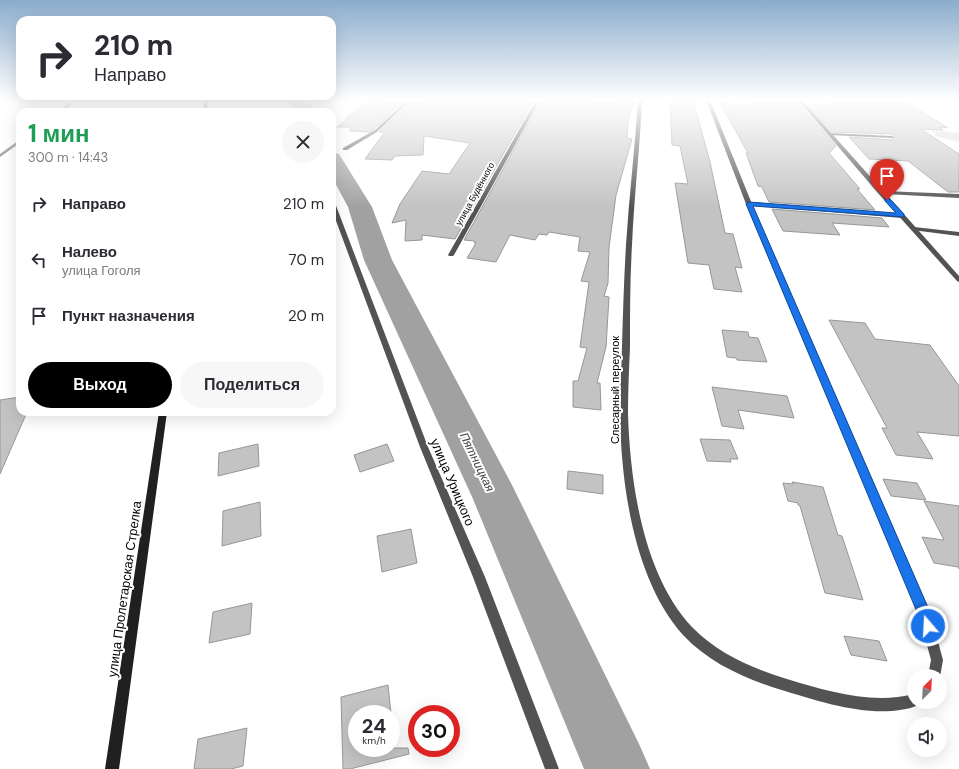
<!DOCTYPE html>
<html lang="ru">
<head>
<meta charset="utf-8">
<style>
	body { margin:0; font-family:"DM Sans",sans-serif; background:#f7f7f7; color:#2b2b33; height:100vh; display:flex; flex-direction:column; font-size:15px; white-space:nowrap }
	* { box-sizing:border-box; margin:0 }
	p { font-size:13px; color:#7c7c81 }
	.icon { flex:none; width:22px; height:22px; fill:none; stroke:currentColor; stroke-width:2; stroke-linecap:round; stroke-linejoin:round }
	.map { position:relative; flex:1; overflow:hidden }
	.side { position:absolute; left:16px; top:108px; width:320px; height:308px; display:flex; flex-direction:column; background:#fff; border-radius:12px; box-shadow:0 4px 16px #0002 }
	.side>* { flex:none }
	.banner { position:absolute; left:16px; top:16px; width:320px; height:84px; border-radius:12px; box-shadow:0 4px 16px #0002; background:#fff; color:#2b2b33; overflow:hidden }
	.needle { width:26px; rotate:24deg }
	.fabs { position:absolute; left:907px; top:669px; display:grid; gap:8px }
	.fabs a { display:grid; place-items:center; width:40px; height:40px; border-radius:50%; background:#fff; box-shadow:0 4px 16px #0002; font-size:20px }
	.speed { position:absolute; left:348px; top:705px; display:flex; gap:8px; font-size:20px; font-weight:700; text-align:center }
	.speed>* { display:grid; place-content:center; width:52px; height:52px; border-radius:50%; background:#fff; box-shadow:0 4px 16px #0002; line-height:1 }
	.speed small { font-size:10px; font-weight:400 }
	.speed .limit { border:6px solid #d22; background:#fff; color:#111 }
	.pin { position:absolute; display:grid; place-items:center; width:34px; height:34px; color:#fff; margin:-41px -17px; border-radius:50% 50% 50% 0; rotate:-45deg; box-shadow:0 0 4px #0007 }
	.pin .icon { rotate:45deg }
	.me { position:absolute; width:44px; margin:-22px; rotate:341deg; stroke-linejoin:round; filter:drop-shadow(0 0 3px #0008) }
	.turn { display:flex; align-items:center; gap:14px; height:84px; padding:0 12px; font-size:18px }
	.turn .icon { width:52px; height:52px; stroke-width:2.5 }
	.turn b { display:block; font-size:28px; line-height:34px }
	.round { display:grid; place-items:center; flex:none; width:42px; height:42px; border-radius:21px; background:#f7f7f7 }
	.headline { display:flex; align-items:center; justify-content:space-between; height:68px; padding:0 12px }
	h1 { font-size:24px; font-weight:800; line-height:30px; color:#1e9e55 }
	.cta { display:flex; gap:8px; margin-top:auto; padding:8px 12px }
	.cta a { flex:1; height:46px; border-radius:24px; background:#000; color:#fff; font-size:16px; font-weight:800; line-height:46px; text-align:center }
	.cta a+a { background:#f7f7f7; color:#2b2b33 }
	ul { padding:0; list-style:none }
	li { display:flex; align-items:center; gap:12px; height:56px; padding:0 12px }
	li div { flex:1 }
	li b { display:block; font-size:15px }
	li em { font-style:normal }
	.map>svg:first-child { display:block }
</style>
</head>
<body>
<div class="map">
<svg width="959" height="769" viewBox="0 0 959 769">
	<rect width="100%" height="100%" fill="#fff"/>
	<path fill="#dadada" d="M930,130L959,133V142L934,136L936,134Z"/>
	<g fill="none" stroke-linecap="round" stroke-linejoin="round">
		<path fill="#a1a1a1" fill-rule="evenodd" d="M288,100H304L314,109L313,112H295L297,110L292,108Z
			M332,152L339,154L372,207L392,260L512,485L640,746L650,769H584L473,499L364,260L348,207L332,177Z"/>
	</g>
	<path fill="#c3c3c3" stroke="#979797" d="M369,100L403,102L374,129L369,132L349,131L352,127H337L349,118H346Z
		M423,100H534L455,239L422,235V240L405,241L406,220L392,223L400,204L422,171L449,174L470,143L424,136L423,155L395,156L392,160L365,159L385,132H379L411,102L419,103Z
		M541,100H582L615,104L616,100H634L628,121L627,138L632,139L616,195L609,247L608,283L604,296L609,297L606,347L597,383H600L601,410L573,407V381H578L587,348L580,347L589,282L581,281L590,252L578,251L580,237L549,232L547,235L539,234L535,240L510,235L496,262L467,258L476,243H474L475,241L464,240Z
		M670,100H693L710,162L725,233L733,234L742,268L735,267L742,292L714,289L709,265L688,263L675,183L688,184L680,146L672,145Z
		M751,101L799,104L836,146L829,153L860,189H857L875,210L769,202L762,187L758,186L746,153H748L720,103L753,106Z
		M828,101L910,104L948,128L939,127L943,130L921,129L959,154V192H948L908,161L869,159L849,137L892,140L895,136L892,134L832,132L808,105L836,106Z
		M772,209L882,218L889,227L832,223L840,235L783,231Z
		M829,320L865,323L875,339L930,345L959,386V436L917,432L933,459L896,455L882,428H887Z
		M722,330L748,332L749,337L758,338L767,362L737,360L736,358L727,357Z
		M712,387L787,396L794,418L738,410L744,429L722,426Z
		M20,397V412H27L0,474V400Z
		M700,439L730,440L738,459H730L731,462L707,461Z
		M258,444L259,466L218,476L219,453Z
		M387,444L394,461L360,472L354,455Z
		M568,471L603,475V494L567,489Z
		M883,479L917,483L926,500L891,496Z
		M792,482L823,487L838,535L842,536L863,600L825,593L800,506L798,505V503L788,501L783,483L793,484Z
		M924,501L959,506V569L958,567L934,563L922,537L944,540Z
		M260,502L261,536L222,546L223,511Z
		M411,529L417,563L382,572L377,536Z
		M252,603L250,634L209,643L213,612Z
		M844,636L879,641L887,661L851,655Z
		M388,685L391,714H357V748H408L409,754L350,769H343L341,697Z
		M247,728L243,766L231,769H194L198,739Z"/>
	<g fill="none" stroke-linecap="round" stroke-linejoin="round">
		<path fill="#535353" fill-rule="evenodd" d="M830,133L892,136L894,137L892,138L829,135Z
			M749,202L902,214L905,216L902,218L747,205L746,204Z
			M914,227L959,232V236L912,230L911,229Z"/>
		<path fill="#535353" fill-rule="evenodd" d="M74,100H78L61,112H57Z
			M407,100H411L377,132L347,150H343V148L375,130Z
			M536,100H540L454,255L453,256H449L448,255Z
			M638,100H642C640,148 634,196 632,245C630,279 630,313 630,347C629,369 628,391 628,413C630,482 643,575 692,627C718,654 752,668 787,679C827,691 872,705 914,694V702H920L919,705C879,721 824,703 785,691C748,680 710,664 683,635C634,580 621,485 620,414C619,391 622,368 622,346C623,312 624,278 626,245C629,196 635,148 638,100Z
			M706,100H710L752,204L930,612L943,660L940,677L928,676L931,660L918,612L746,204Z
			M798,100H802L883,191L959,194V198L886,194L959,276V282L957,281L878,193Z
			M19,140H20V143L0,157V154Z
			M332,201L335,203L428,447L485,577L559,769H545L473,577L420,447L332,210Z"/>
		<path fill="#202020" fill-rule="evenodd" d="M204,100H208L207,112H203Z
			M159,412H167L119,769H105Z"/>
	</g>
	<linearGradient id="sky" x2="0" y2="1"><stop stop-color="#8baccc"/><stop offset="0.48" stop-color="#fff"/><stop offset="1" stop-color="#fff" stop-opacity="0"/></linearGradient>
	<rect width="959" height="208" fill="url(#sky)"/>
	<path fill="#1a73e8" stroke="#114b97" d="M885,198H889L904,214V217L753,206L930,612L935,626L933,630L928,632L923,630L917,612L746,204L749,202L896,213L885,201Z"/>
	<g text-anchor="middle" stroke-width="4" stroke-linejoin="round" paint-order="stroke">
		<g font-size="9" fill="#000" stroke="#fff">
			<text transform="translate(475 194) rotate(-61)" y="3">улица Будённого</text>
		</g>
		<g font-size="11" fill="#000" stroke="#fff">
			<text transform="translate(615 390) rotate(-90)" y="4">Слесарный переулок</text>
		</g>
		<g font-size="12" font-style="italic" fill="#424242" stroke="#fff">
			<text transform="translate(477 462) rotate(64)" y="4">Пятницкая</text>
		</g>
		<g font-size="13" fill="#000" stroke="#fff">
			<text transform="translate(453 482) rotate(67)" y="5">улица Урицкого</text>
			<text transform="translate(124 589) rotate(-82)" y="5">улица Пролетарская Стрелка</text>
		</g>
	</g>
</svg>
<div class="fabs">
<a><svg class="needle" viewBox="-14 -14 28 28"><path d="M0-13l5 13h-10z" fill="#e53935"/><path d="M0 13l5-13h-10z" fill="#7c7c81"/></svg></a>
<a><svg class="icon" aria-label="sound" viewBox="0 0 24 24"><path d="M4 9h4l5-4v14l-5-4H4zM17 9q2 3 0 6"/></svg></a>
</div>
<div class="speed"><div>24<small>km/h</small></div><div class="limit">30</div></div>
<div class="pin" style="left:887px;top:200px;background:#d93025"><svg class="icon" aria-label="arrive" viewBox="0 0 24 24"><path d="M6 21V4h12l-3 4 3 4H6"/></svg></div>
<svg class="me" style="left:928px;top:626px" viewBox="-20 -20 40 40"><circle r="17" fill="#1a73e8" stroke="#fff" stroke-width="3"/><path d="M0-11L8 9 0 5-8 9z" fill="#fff"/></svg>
<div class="banner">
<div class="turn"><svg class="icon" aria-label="right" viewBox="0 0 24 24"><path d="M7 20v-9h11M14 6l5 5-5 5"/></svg><div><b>210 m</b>Направо</div></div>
</div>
<section class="side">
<div class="headline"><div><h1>1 мин</h1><p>300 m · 14:43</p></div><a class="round"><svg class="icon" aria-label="close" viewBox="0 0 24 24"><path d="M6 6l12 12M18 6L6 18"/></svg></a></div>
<ul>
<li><svg class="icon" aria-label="right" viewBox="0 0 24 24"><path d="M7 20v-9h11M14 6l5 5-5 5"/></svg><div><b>Направо</b></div><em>210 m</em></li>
<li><svg class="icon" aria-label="left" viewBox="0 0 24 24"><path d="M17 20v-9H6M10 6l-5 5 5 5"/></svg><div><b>Налево</b><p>улица Гоголя</p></div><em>70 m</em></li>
<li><svg class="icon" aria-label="arrive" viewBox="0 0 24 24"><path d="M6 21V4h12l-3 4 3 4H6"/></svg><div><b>Пункт назначения</b></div><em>20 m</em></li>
</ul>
<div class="cta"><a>Выход</a><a>Поделиться</a></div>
</section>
</div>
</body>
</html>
